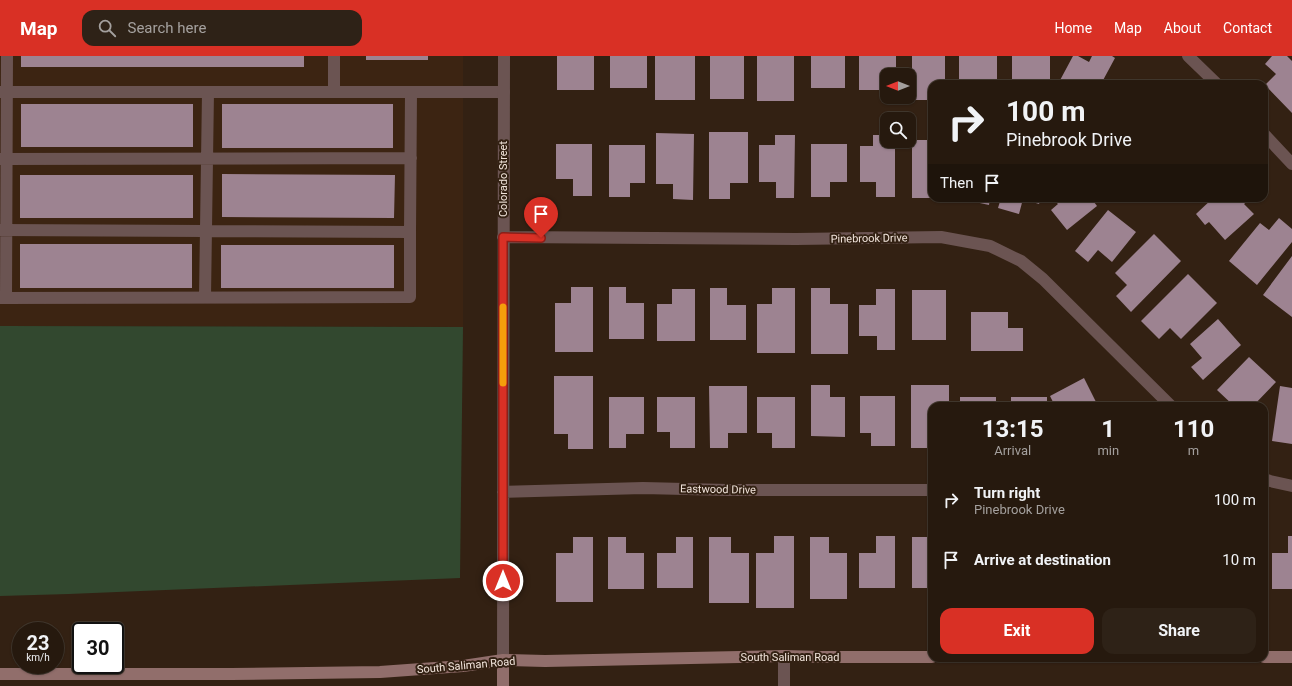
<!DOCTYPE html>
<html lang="en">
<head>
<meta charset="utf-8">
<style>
	body { margin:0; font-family:Roboto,sans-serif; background:#2e2217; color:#f1f3f6; height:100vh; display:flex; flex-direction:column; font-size:15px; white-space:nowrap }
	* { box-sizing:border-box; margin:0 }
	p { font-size:13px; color:#a4a09e }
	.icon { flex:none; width:22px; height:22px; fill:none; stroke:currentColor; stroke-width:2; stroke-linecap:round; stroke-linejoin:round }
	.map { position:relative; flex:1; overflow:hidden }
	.sheet { position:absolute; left:928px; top:346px; width:340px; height:260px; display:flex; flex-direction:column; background:#26190e; border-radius:12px; box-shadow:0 1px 3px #0004,0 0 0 1px #42382e }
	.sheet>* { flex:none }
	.banner { position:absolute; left:928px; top:24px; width:340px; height:122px; border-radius:12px; box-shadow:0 1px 3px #0004,0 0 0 1px #42382e; background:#26190e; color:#f1f3f6; overflow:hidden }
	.needle { width:26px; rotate:270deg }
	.buttons { position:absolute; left:880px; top:12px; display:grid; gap:8px }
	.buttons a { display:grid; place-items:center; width:36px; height:36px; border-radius:8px; background:#26190e; box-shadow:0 1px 3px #0004,0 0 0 1px #42382e; font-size:20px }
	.speed { position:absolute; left:12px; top:566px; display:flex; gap:8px; font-size:20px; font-weight:700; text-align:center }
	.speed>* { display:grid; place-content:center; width:52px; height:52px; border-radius:50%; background:#26190e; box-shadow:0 1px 3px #0004,0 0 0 1px #42382e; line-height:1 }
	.speed small { font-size:10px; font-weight:400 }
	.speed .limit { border:2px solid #111; border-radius:6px; background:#fff; color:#111 }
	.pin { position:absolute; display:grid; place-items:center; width:34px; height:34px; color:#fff; margin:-41px -17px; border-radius:50% 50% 50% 0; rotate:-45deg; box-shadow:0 0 4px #0007 }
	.pin .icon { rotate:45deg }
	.me { position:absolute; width:44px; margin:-22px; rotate:0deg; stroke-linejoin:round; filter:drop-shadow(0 0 3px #0008) }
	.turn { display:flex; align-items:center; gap:14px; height:84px; padding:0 12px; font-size:18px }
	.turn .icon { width:52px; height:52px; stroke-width:2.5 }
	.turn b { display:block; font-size:28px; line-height:34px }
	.then { display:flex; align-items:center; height:38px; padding:0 12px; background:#0003; gap:8px; font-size:15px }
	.eta { display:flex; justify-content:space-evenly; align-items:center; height:68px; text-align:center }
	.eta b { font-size:24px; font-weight:700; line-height:28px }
	.action { display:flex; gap:8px; margin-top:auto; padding:8px 12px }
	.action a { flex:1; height:46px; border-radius:12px; background:#d93025; color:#fff; font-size:16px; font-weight:700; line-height:46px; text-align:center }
	.action a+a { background:#2e2217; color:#f1f3f6 }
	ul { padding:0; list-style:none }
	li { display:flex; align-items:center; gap:12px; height:60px; padding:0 12px }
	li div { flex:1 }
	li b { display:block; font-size:15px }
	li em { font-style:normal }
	header { display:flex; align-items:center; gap:24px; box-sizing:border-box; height:56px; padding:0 20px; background:#d93025; color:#fff }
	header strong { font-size:19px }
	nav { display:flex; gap:22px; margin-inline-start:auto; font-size:14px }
	.search { width:280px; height:36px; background:#2e2217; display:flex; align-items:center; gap:10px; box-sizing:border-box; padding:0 14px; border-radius:12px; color:#a4a09e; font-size:15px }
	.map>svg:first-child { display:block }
</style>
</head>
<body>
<header>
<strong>Map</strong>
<div class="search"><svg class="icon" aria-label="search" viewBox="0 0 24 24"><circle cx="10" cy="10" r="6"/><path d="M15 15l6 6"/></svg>Search here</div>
<nav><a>Home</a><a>Map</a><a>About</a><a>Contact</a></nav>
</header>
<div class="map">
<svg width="1292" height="630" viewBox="0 0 1292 630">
	<rect width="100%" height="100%" fill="#332113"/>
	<path fill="#3c2412" d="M0,0H463V271L0,270Z"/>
	<path fill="#32482f" d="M0,270L463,271L460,522L69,538L0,540Z"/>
	<path fill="#9d8391" d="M21,0H304V11H21Z
		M366,0H428V4H366Z
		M557,0H594V34H557Z
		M610,0H647V32H610Z
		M655,0H695V44H655Z
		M710,0H744V43H710Z
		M757,0H794V45H757Z
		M811,0H845V32H811Z
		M859,0H896V19H887V34H859Z
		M912,0H945V28H932V44H912Z
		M959,0H997V28H959Z
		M1012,0H1050V28H1012Z
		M1073,0H1078L1089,6L1092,0H1112L1115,2L1101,28H1058Z
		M1272,0H1287L1292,5V57L1265,29L1276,18L1265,8Z
		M21,48H193V91H21Z
		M222,48H393V92H222Z
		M709,76H748V127H730V143H709Z
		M656,77L694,78L693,144L673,143V128H656Z
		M775,79H795L794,142H776V126H759V89H775Z
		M873,79H887V85H895V141H876V126H860V90H873Z
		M912,84H932V126H930V142H912Z
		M556,88H592V140H573V123H556Z
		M811,88H847V126H830V141H811Z
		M609,89H645V127H630V141H609Z
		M222,118L395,119L394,162L222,161Z
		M20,119H193V162H20Z
		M967,142H990L989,149L966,144Z
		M1001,142H1041L1039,148L1023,143L1019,158L998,152Z
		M1052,142H1091L1097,150L1067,174L1051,154L1058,148Z
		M1213,142H1251L1244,148L1254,158L1225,184L1209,166L1205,169L1196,158Z
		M1108,154L1136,176L1112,206L1098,194L1088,206L1075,195Z
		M1279,162L1292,173V186L1257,229L1229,205L1260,167L1269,174Z
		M1154,178L1181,205L1131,256L1116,240L1127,229L1115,217Z
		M20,188H192V232H20Z
		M221,189H394V232H221Z
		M1292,200V261L1263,239Z
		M1188,218L1217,247L1181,283L1170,272L1159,283L1141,265Z
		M571,231H593V296H555V247H571Z
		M609,231H626V247H644V283H609Z
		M710,232H727V249H746V284H710Z
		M772,232H795V297H757V248H772Z
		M811,232H830V248H848V298H811Z
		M672,233H695V285H657V248H672Z
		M876,233H895V294H877V280H859V249H876Z
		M912,234H946V284H912Z
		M971,256H1008V272H1023V295H971Z
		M1218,263L1241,289L1203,324L1191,311L1202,302L1190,288Z
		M1249,301L1276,326L1253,350H1234L1217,334Z
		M554,320H593V393H568V378H554Z
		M1084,322L1098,350H1055L1050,340Z
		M811,329H830V341H845V381L811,380Z
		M911,329H949V350H932V392H911Z
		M709,330H747V377H728V392H710Z
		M1280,330L1292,332V388L1272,385Z
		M860,340H895V390H871V377H860Z
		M609,341H644V378H626V392H609Z
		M657,341H695V392H670V376H657Z
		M757,341H795V392H772V377H757Z
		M960,341H996V350H960Z
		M1011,341H1047V350H1011Z
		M774,480H794V552H756V497H774Z
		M876,480H895V532H859V497H876Z
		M1288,480H1292V533H1272V497H1288Z
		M573,481H593V546H556V497H573Z
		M608,481H626V497H644V533H608Z
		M676,481H693V532H657V497H676Z
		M709,481H731V497H749V547H709Z
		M810,481H829V497H847V543H810Z
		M912,481H930V497H932V532H912Z"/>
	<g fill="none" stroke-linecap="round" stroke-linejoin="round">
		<path stroke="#6b5452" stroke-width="12" d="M334,0V36
			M0,36H504
			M0,103L411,102
			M0,174L410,176L411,36
			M205,241L208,36
			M0,242L410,241V176
			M6,242L7,0"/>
		<path stroke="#6b5452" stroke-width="12" d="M1188,0L1217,28
			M1264,78L1292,108
			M503,181L796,183L941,181L990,190L1021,205L1043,223L1171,350
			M1264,423L1270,425L1292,430
			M503,436L643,432L727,434H932
			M784,600V630
			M503,604L504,0"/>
		<path stroke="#916e6b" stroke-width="12" d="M1264,601H1292
			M0,618H231L380,616L463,610L503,604L545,605L784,600L821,601H932
			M503,630V604"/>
	</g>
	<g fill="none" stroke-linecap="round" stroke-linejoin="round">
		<g stroke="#8d1f18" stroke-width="10">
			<path id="route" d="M503,525V181L541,182"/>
		</g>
		<use href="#route" stroke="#d93025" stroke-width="7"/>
		<path stroke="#f59e0b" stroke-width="7" d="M503,251V327"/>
	</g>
	<g text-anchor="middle" stroke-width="4" stroke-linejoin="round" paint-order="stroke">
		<g font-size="11" fill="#f1e4db" stroke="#332113">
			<text transform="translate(503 123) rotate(-90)" y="4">Colorado Street</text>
			<text transform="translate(869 182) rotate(-1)" y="4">Pinebrook Drive</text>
			<text transform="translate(718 433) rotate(1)" y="4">Eastwood Drive</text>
			<text x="790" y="605">South Saliman Road</text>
			<text transform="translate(466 609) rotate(-5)" y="4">South Saliman Road</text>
		</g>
	</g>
</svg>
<div class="buttons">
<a><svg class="needle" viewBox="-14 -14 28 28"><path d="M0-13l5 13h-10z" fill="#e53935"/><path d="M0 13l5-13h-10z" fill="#a4a09e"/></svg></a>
<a><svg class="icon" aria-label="search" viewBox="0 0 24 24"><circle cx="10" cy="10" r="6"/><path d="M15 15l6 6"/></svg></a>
</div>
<div class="speed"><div>23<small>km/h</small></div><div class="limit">30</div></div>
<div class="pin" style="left:541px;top:182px;background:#d93025"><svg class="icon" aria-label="arrive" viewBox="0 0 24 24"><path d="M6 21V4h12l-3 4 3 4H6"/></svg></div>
<svg class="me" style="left:503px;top:525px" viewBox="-20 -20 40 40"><circle r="17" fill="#d93025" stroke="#fff" stroke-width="3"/><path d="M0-11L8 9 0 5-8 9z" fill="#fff"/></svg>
<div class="banner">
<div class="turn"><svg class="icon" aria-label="right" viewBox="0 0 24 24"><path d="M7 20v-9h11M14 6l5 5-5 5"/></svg><div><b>100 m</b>Pinebrook Drive</div></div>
<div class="then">Then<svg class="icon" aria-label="arrive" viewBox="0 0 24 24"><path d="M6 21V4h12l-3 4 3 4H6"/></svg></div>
</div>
<section class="sheet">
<div class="eta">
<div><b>13:15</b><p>Arrival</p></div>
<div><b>1</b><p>min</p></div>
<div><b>110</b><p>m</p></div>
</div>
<ul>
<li><svg class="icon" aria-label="right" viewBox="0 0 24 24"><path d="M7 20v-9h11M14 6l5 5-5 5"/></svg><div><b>Turn right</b><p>Pinebrook Drive</p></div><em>100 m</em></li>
<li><svg class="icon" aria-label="arrive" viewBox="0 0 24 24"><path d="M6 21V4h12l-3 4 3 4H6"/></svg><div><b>Arrive at destination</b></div><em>10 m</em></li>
</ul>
<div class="action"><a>Exit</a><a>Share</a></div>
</section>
</div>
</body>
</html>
